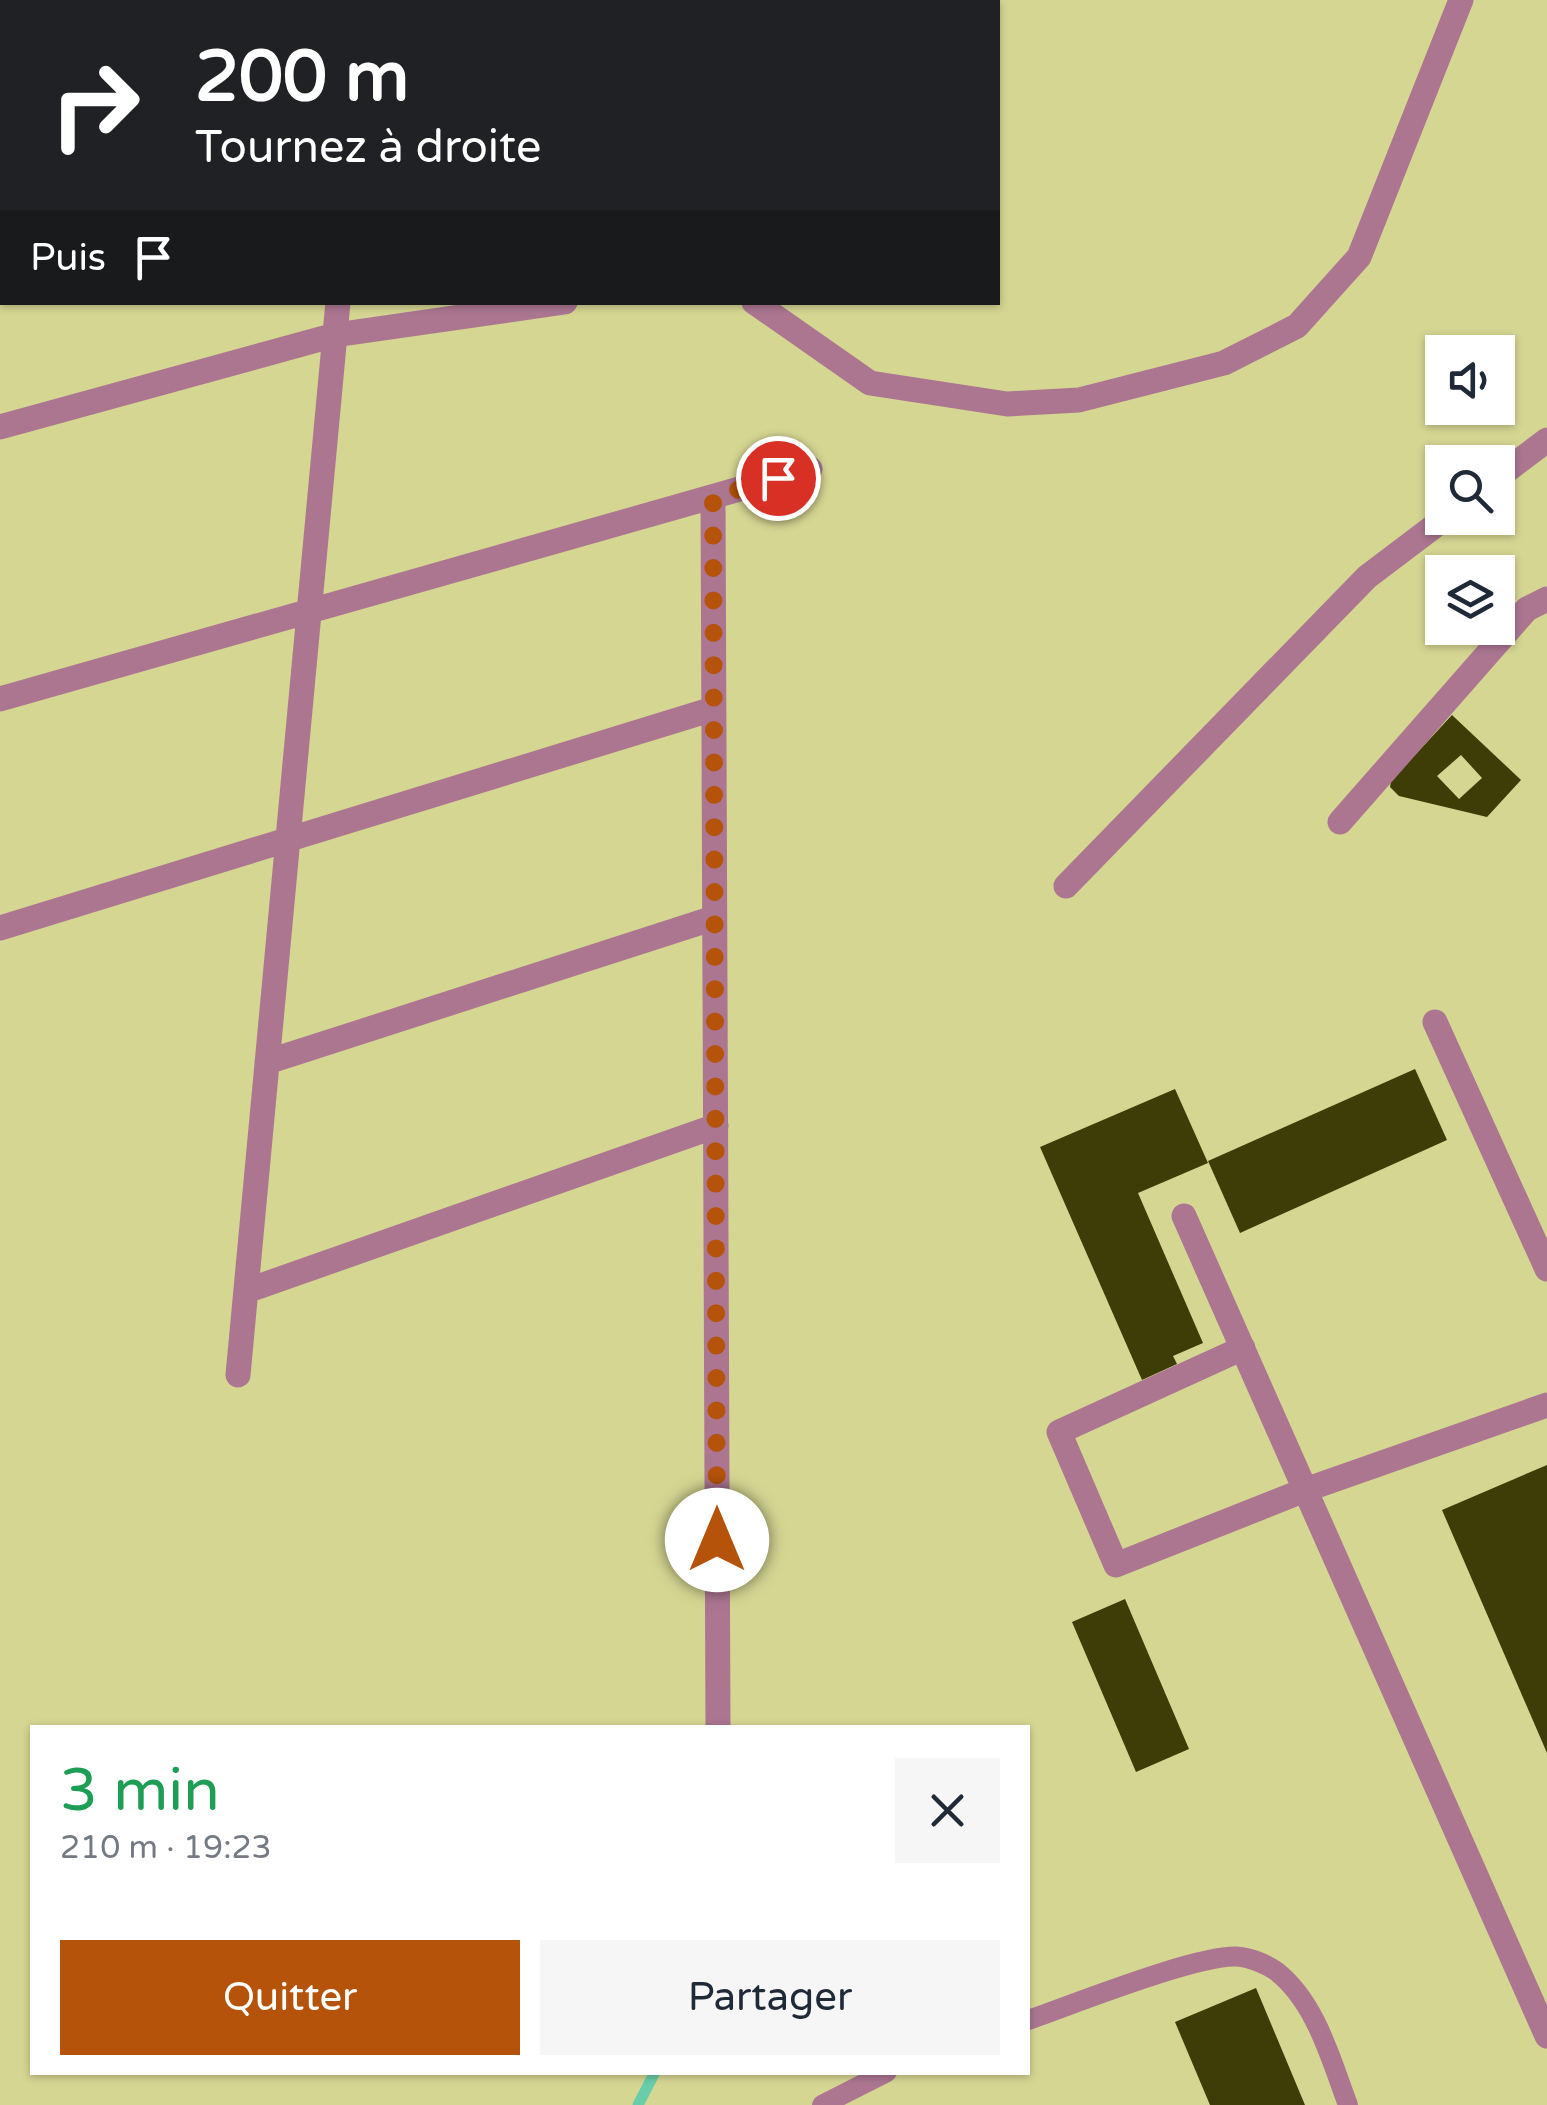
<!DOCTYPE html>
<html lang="fr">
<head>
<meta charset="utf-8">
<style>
	body { margin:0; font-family:"Varela Round",sans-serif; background:#f6f6f7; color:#1f2937; height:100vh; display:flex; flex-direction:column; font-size:38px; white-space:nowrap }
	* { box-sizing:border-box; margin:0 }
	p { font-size:32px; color:#747a83 }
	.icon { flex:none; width:55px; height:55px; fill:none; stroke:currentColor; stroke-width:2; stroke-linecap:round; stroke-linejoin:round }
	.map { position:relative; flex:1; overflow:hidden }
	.details { position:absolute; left:30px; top:1725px; width:1000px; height:350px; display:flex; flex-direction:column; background:#fff; border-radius:0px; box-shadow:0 2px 8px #0004 }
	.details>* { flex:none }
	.top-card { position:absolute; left:0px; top:0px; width:1000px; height:305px; box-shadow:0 2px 8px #0004; background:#202124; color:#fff; overflow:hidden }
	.fabs { position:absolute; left:1425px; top:335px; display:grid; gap:20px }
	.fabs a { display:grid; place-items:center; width:90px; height:90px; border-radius:0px; background:#fff; box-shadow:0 2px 8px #0004; font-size:50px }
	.pin { position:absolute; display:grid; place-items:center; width:85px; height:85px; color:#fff; margin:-42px; border:5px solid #fff; border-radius:50%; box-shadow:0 2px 10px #0007 }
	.me { position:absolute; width:110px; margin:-55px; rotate:0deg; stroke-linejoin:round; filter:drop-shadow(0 0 8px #0008) }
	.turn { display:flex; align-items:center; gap:35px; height:210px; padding:0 30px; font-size:45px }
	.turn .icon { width:130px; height:130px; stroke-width:2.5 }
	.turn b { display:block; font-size:70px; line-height:85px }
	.then { display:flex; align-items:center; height:95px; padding:0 30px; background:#0003; gap:20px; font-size:38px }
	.round { display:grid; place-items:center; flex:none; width:105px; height:105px; border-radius:0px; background:#f6f6f7 }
	.summary { display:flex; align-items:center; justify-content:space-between; height:170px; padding:0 30px }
	h1 { font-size:60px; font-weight:600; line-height:75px; color:#1e9e55 }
	.primary-button { display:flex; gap:20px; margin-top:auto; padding:20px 30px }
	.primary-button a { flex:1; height:115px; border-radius:0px; background:#b45309; color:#fff; font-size:40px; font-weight:600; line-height:115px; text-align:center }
	.primary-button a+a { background:#f6f6f7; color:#1f2937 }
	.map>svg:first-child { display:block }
</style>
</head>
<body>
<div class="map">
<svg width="1547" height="2105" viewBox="0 0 1547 2105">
	<rect width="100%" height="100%" fill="#d6d693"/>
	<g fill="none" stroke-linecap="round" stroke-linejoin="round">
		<path stroke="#69cda9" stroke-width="11" d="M638,2105L655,2072"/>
	</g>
	<path fill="#3e3c07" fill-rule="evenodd" d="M1452,715L1521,780L1487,817L1399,796L1390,787L1391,781ZM1461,755L1482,778L1459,799L1437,776Z
		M1415,1069L1447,1140L1240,1233L1208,1161Z
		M1175,1089L1208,1163L1138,1193L1203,1343L1173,1356L1177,1364L1142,1380L1040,1147Z
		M1547,1465V1753L1442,1510Z
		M1125,1599L1189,1749L1136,1772L1072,1622Z
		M1256,1988L1305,2105H1210L1175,2022Z"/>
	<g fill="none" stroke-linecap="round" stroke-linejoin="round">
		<path stroke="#ac7691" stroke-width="20" d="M1028,2020C1069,2006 1205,1951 1241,1957C1251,1958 1268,1965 1276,1971C1316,2002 1331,2060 1348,2105
			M822,2105L887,2072"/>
		<path stroke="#ac7691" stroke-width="25" d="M365,2L366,0
			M924,2L928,0
			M754,302L870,383L1007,404L1079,400L1224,363L1297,326L1359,257L1461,0
			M0,427L335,335L565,302
			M1498,477L1547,440
			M713,497L718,1728
			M0,699L810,469
			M1340,822L1527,609L1547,599
			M1066,886L1367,577L1445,518
			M0,928L713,709
			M1435,1022L1547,1269
			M267,1062L714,918
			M1184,1216L1547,2036
			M246,1291L716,1126
			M1243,1348L1059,1432L1116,1565L1305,1490L1547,1405
			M238,1375L338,302"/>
	</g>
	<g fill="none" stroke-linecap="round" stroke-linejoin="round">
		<path stroke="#b45309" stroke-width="18" stroke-dasharray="0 32.4" d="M717,1540L713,497L778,478"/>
	</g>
</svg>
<div class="fabs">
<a><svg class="icon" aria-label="sound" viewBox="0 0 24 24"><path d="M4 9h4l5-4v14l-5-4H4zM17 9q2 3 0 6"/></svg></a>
<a><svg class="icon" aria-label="search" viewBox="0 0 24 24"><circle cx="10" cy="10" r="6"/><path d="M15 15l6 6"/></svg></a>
<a><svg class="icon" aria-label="layers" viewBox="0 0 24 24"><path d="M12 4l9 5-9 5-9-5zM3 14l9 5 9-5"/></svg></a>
</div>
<div class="pin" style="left:778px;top:478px;background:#d93025"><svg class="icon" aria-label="arrive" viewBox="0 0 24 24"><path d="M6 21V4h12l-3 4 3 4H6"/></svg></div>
<svg class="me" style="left:717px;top:1540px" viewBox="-20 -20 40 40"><circle r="19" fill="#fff"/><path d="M0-13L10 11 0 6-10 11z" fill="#b45309"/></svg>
<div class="top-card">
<div class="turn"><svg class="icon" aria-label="right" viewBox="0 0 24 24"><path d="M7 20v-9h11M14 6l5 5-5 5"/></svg><div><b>200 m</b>Tournez à droite</div></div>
<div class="then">Puis<svg class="icon" aria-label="arrive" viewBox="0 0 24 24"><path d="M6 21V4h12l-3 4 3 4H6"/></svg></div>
</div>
<section class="details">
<div class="summary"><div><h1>3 min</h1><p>210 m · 19:23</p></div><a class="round"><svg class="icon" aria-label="close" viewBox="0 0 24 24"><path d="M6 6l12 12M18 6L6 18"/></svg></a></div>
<div class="primary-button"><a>Quitter</a><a>Partager</a></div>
</section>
</div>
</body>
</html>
